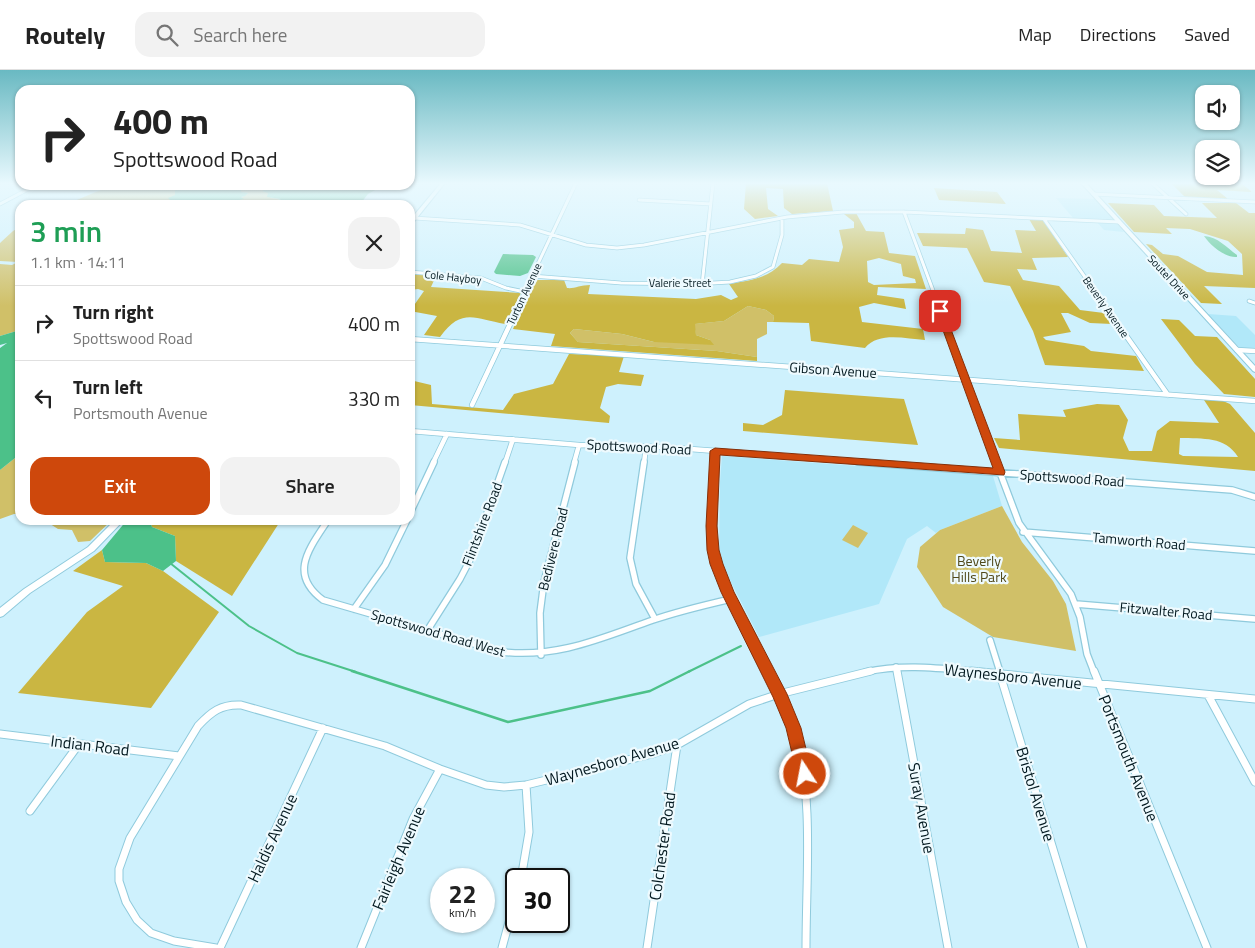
<!DOCTYPE html>
<html lang="en">
<head>
<meta charset="utf-8">
<style>
	body { margin:0; font-family:"Titillium Web",sans-serif; background:#f2f2f2; color:#222; height:100vh; display:flex; flex-direction:column; font-size:19px; white-space:nowrap }
	* { box-sizing:border-box; margin:0 }
	p { font-size:16px; color:#767676 }
	.icon { flex:none; width:28px; height:28px; fill:none; stroke:currentColor; stroke-width:2; stroke-linecap:round; stroke-linejoin:round }
	.map { position:relative; flex:1; overflow:hidden }
	.sheet { position:absolute; left:15px; top:130px; width:400px; height:325px; display:flex; flex-direction:column; background:#fff; border-radius:15px; box-shadow:0 1px 4px #0004 }
	.sheet>* { flex:none }
	.banner { position:absolute; left:15px; top:15px; width:400px; height:105px; border-radius:15px; box-shadow:0 1px 4px #0004; background:#fff; color:#222; overflow:hidden }
	.tools { position:absolute; left:1195px; top:15px; display:grid; gap:10px }
	.tools a { display:grid; place-items:center; width:45px; height:45px; border-radius:10px; background:#fff; box-shadow:0 1px 4px #0004; font-size:25px }
	.speed { position:absolute; left:430px; top:798px; display:flex; gap:10px; font-size:25px; font-weight:700; text-align:center }
	.speed>* { display:grid; place-content:center; width:65px; height:65px; border-radius:50%; background:#fff; box-shadow:0 1px 4px #0004; line-height:1 }
	.speed small { font-size:12px; font-weight:400 }
	.speed .limit { border:2px solid #111; border-radius:8px; background:#fff; color:#111 }
	.pin { position:absolute; display:grid; place-items:center; width:42px; height:42px; color:#fff; margin:-21px; border-radius:10px; box-shadow:0 2px 8px #0006 }
	.me { position:absolute; width:55px; margin:-28px; rotate:349deg; stroke-linejoin:round; filter:drop-shadow(0 0 4px #0008) }
	.turn { display:flex; align-items:center; gap:18px; height:105px; padding:0 15px; font-size:22px }
	.turn .icon { width:65px; height:65px; stroke-width:2.5 }
	.turn b { display:block; font-size:35px; line-height:42px }
	.round { display:grid; place-items:center; flex:none; width:52px; height:52px; border-radius:15px; background:#f2f2f2 }
	.headline { display:flex; align-items:center; justify-content:space-between; height:85px; padding:0 15px }
	h1 { font-size:30px; font-weight:600; line-height:38px; color:#1e9e55 }
	.action { display:flex; gap:10px; margin-top:auto; padding:10px 15px }
	.action a { flex:1; height:58px; border-radius:15px; background:#ce480c; color:#fff; font-size:20px; font-weight:600; line-height:58px; text-align:center }
	.action a+a { background:#f2f2f2; color:#222 }
	ul { padding:0; list-style:none }
	li { display:flex; align-items:center; gap:15px; height:75px; padding:0 15px; border-top:1px solid #e0e0e0 }
	li div { flex:1 }
	li b { display:block; font-size:19px }
	li em { font-style:normal }
	header { display:flex; align-items:center; gap:30px; box-sizing:border-box; height:70px; padding:0 25px; background:#fff; border-bottom:1px solid #e0e0e0 }
	header strong { font-size:24px }
	nav { display:flex; gap:28px; margin-inline-start:auto; font-size:18px }
	.search { width:350px; height:45px; background:#f2f2f2; display:flex; align-items:center; gap:12px; box-sizing:border-box; padding:0 18px; border-radius:15px; color:#767676; font-size:19px }
	.map>svg:first-child { display:block }
</style>
</head>
<body>
<header>
<strong>Routely</strong>
<div class="search"><svg class="icon" aria-label="search" viewBox="0 0 24 24"><circle cx="10" cy="10" r="6"/><path d="M15 15l6 6"/></svg>Search here</div>
<nav><a>Map</a><a>Directions</a><a>Saved</a></nav>
</header>
<div class="map">
<svg width="1255" height="878" viewBox="0 0 1255 878">
	<rect width="100%" height="100%" fill="#cef1fd"/>
	<path fill="#b1e8f9" d="M1056,128L1095,129L1124,162L1104,160L1095,150L1074,149Z
		M1208,244L1236,246L1255,265V280L1241,279Z
		M722,386L993,406L1002,436L940,460L936,463L927,456L907,469L879,534L759,567L719,489L720,412Z"/>
	<path fill="#d0c068" d="M253,115L255,116H289C278,120 272,114 263,122H268L271,128L281,129L277,130L275,134L277,135H238V130L248,123L241,122V119Z
		M113,117L165,120L176,119L175,125L170,130L169,135H65C81,129 96,120 113,117Z
		M20,157V260L0,266V194L12,195L18,192L0,191V173L13,161Z
		M748,236L766,240L774,246L773,252H767V264L757,269V287L717,281L578,272L570,263L574,259L622,264L654,272L710,270L696,265L694,254L724,251Z
		M20,384V444H14L0,449V400Z
		M1002,436L1022,472L1053,511L1066,534L1076,581L993,567L943,537L917,497L920,477L940,460Z
		M44,450H112L90,471L78,472L72,460L58,459Z
		M853,455L868,463L858,478L842,470Z"/>
	<path fill="#cab642" fill-rule="evenodd" d="M746,113H827L833,141L792,144L784,138L783,119L766,118L768,139L778,146L755,149L744,139Z
		M1171,113H1241L1252,122L1217,120L1228,129L1185,127Z
		M934,118L997,122L1006,134L939,130Z
		M1108,133L1154,135L1164,146L1217,148L1202,133H1236L1249,143H1255V218L1204,216L1222,234L1201,233L1146,174L1152,175L1163,184L1178,186L1207,202L1243,205L1242,184L1228,171L1190,159L1166,158L1172,164L1134,162Z
		M856,143L866,161L884,162L889,183L915,186L926,219L878,217L877,225L904,229L906,239L874,233L859,237L862,252L923,259L925,270C906,269 879,261 865,278L811,271L809,253L773,252L774,246L766,240L748,236L724,251L695,254L696,265L710,270L714,275L654,272L622,264L574,259L570,263L578,272L717,281L757,287V291L551,276L555,264L513,259L534,210H564L567,218C574,219 580,215 590,215L588,224L696,229L721,225L731,230L738,227L729,214C750,210 767,209 782,193L802,195L809,189L839,192L843,177L839,160L854,158V152L844,144ZM879,188L901,194L903,206L915,209L916,213L874,215L868,212L867,191Z
		M1029,149L1043,150L1068,187L1032,188L1037,200L1017,199L1023,210L1059,216L1080,240L1104,243L1112,254L1090,253L1068,243H1061L1071,262L1043,267L1046,270L1084,276L1091,281L1136,286L1144,301L1045,295L1033,261L1010,216L984,212L967,178L923,176L917,163L965,164L966,158L983,160L991,181L1022,183L1015,160L1036,161Z
		M410,204L436,206L431,217L521,223L505,254C475,249 462,237 440,267L424,265L437,246L410,241L424,221L418,219L410,220Z
		M1161,249L1179,250L1195,266L1217,267L1255,309V327L1224,324L1195,294Z
		M569,284L624,286L619,302L644,305L641,316L618,314L606,317L600,338L610,346L609,353L410,335V310L431,315L432,334L503,340L514,324L553,314Z
		M785,320L904,329L918,375L743,361V353L763,355L782,345Z
		M1204,330L1223,331L1230,334L1255,363V401L999,378L994,368L1020,370L1018,344L1066,347L1063,340L1097,334L1119,335L1128,350L1123,368L1129,381H1152L1157,361L1170,351L1219,353ZM1180,368C1203,369 1225,366 1238,387L1183,386L1179,384Z
		M149,450H281L232,526L176,491L175,466L152,457Z
		M102,480L105,492L146,493L163,501L219,542L151,638L18,623L87,542L123,516L73,501Z"/>
	<path fill="#4cc189" d="M130,115H256L247,119L242,118L241,122L248,123L245,126L241,127L244,129L239,130L238,135H231V132L228,135H218L219,133L217,130L210,135H169L165,134L170,130L168,128L175,125V119Z
		M273,115L274,118L288,117V115H384L368,124L361,133H366V135H277L274,134L276,131L281,129L267,127L268,123L262,121Z
		M1204,166C1218,167 1226,177 1237,185V187C1225,188 1210,175 1204,166Z
		M503,184L533,185L536,187L528,203L520,206L496,204L494,202Z
		M20,260V384L0,400V278L7,273L0,275V266Z
		M127,450H149L152,457L175,466L176,491L163,501L146,493L105,492L102,480Z"/>
	<g fill="none" stroke-linecap="round" stroke-linejoin="round">
		<path stroke="#4cc189" stroke-width="2" d="M105,450L111,455
			M170,493L249,556L297,583L356,602
			M688,602L741,576"/>
		<path stroke="#4cc189" stroke-width="2.5" d="M352,601L508,652L650,621L690,601"/>
		<g stroke="#8fcadc" stroke-width="4.5">
			<path id="street-far3" d="M1152,113L1186,144
				M1093,124L1255,132
				M639,130L711,134
				M0,134L36,115
				M904,142L938,234
				M414,148L520,155L586,175L617,178L644,175L787,147L843,142H904L1119,152
				M1044,149L1104,234
				M410,202L481,208L506,218L525,222
				M532,206L621,213L696,214L730,212L756,206L773,197L782,165V148
				M702,215L713,113
				M1249,231L1255,233
				M519,234L576,113"/>
		</g>
		<g stroke="#8fcadc" stroke-width="6">
			<path id="street-far2" d="M938,233L997,393
				M1103,233L1168,325
				M410,269L1255,331
				M1237,280L1255,281
				M472,335L520,233
				M410,361L579,375L664,377L874,393
				M433,393L447,364
				M505,393L513,369
				M574,393L579,375
				M644,393L646,377
				M715,393V381"/>
		</g>
		<g stroke="#8fcadc" stroke-width="8">
			<path id="street-far1" d="M644,392L630,488L636,514L655,549
				M715,392L713,480L727,522L768,602
				M858,392L1232,420L1255,427
				M996,392L1019,453L1071,524L1080,547L1087,584L1094,602
				M410,443L434,392
				M328,450C309,479 288,504 323,530L502,582C559,588 601,568 653,550C679,541 705,535 731,529
				M1023,462L1255,481
				M1076,534L1255,549
				M354,539L385,495L407,450
				M427,561L460,509L472,486L505,392
				M990,570L1000,602
				M541,585L540,543L544,512L575,392
				M896,597L897,602
				M866,602C904,593 945,599 983,602"/>
		</g>
		<g stroke="#8fcadc" stroke-width="9">
			<path id="street" d="M767,601C777,620 789,640 795,660C814,730 806,806 806,878
				M897,601L948,878
				M971,601L1255,629
				M999,601L1083,878
				M1094,601L1207,878
				M1208,625L1255,712
				M0,664L179,686
				M30,741L79,674
				M521,809L529,762L526,715
				M216,878L174,871L151,863L137,850L126,832L119,811V799L130,768L198,656C211,642 221,634 241,635L385,676L440,699L486,715L504,717L526,715L652,684L677,675L749,634L779,624L871,601
				M220,878L323,658
				M361,878L413,749L440,699
				M502,878L516,826
				M647,878L677,675"/>
		</g>
		<g stroke="#8fcadc" stroke-width="2">
			<path id="secondary" d="M441,113H445L412,154H410V150Z
				M115,450H124L94,481L30,523L3,546L0,547V538L24,519L88,477Z"/>
		</g>
		<g stroke="#8fcadc" stroke-width="2">
			<path id="primary" d="M1081,113H1086L1255,296V302L1253,301Z"/>
		</g>
		<use href="#street-far3" stroke="#fff" stroke-width="3"/>
		<use href="#street-far2" stroke="#fff" stroke-width="4.5"/>
		<use href="#street-far1" stroke="#fff" stroke-width="5.5"/>
		<use href="#street" stroke="#fff" stroke-width="7"/>
		<use href="#secondary" fill="#fff" fill-rule="evenodd"/>
		<use href="#primary" fill="#fff" fill-rule="evenodd"/>
	</g>
	<linearGradient id="sky" x2="0" y2="1"><stop stop-color="#69b9c2"/><stop offset="0.48" stop-color="#e9f9fe"/><stop offset="1" stop-color="#e9f9fe" stop-opacity="0"/></linearGradient>
	<rect width="1255" height="236" fill="url(#sky)"/>
	<path fill="#ce480c" stroke="#862f08" d="M937,239L944,241L1005,402L1004,405L720,385L717,456L719,480L723,494L734,522L787,624L801,658L812,704L810,710L805,712L799,710L797,704L786,658L773,627L721,522L710,494L707,480L706,456L710,381L715,378L993,398L936,241Z"/>
	<g text-anchor="middle" stroke-width="4.5" stroke-linejoin="round" paint-order="stroke">
		<g font-size="11" fill="#02181f" stroke="#eefafe">
			<text transform="translate(453 207) rotate(6)" y="4">Cole Hayboy</text>
			<text transform="translate(1169 207) rotate(47)" y="4">Soutel Drive</text>
			<text x="680" y="217">Valerie Street</text>
			<text transform="translate(524 224) rotate(-65)" y="4">Turton Avenue</text>
			<text transform="translate(1106 237) rotate(55)" y="4">Beverly Avenue</text>
		</g>
		<g font-size="14" fill="#02181f" stroke="#eefafe">
			<text transform="translate(833 300) rotate(4)" y="5">Gibson Avenue</text>
			<text transform="translate(639 377) rotate(3)" y="5">Spottswood Road</text>
			<text transform="translate(1072 408) rotate(4)" y="5">Spottswood Road</text>
			<text transform="translate(482 454) rotate(-69)" y="5">Flintshire Road</text>
			<text transform="translate(1139 471) rotate(5)" y="5">Tamworth Road</text>
			<text transform="translate(553 479) rotate(-76)" y="5">Bedivere Road</text>
			<text transform="translate(1166 541) rotate(5)" y="5">Fitzwalter Road</text>
			<text transform="translate(438 563) rotate(16)" y="5">Spottswood Road West</text>
		</g>
		<g font-size="14" fill="#51491a" stroke="#eefafe">
			<text x="979" y="496">Beverly<tspan x="979" dy="16">Hills Park</tspan></text>
		</g>
		<g font-size="16" fill="#02181f" stroke="#eefafe">
			<text transform="translate(1013 606) rotate(6)" y="6">Waynesboro Avenue</text>
			<text transform="translate(90 675) rotate(7)" y="6">Indian Road</text>
			<text transform="translate(1129 688) rotate(68)" y="6">Portsmouth Avenue</text>
			<text transform="translate(612 691) rotate(-16)" y="6">Waynesboro Avenue</text>
			<text transform="translate(1036 724) rotate(73)" y="6">Bristol Avenue</text>
			<text transform="translate(922 738) rotate(80)" y="6">Suray Avenue</text>
			<text transform="translate(272 768) rotate(-65)" y="6">Haldis Avenue</text>
			<text transform="translate(662 776) rotate(-82)" y="6">Colchester Road</text>
			<text transform="translate(398 788) rotate(-67)" y="6">Fairleigh Avenue</text>
		</g>
	</g>
</svg>
<div class="tools">
<a><svg class="icon" aria-label="sound" viewBox="0 0 24 24"><path d="M4 9h4l5-4v14l-5-4H4zM17 9q2 3 0 6"/></svg></a>
<a><svg class="icon" aria-label="layers" viewBox="0 0 24 24"><path d="M12 4l9 5-9 5-9-5zM3 14l9 5 9-5"/></svg></a>
</div>
<div class="speed"><div>22<small>km/h</small></div><div class="limit">30</div></div>
<div class="pin" style="left:940px;top:241px;background:#d93025"><svg class="icon" aria-label="arrive" viewBox="0 0 24 24"><path d="M6 21V4h12l-3 4 3 4H6"/></svg></div>
<svg class="me" style="left:805px;top:704px" viewBox="-20 -20 40 40"><circle r="17" fill="#ce480c" stroke="#fff" stroke-width="3"/><path d="M0-11L8 9 0 5-8 9z" fill="#fff"/></svg>
<div class="banner">
<div class="turn"><svg class="icon" aria-label="right" viewBox="0 0 24 24"><path d="M7 20v-9h11M14 6l5 5-5 5"/></svg><div><b>400 m</b>Spottswood Road</div></div>
</div>
<section class="sheet">
<div class="headline"><div><h1>3 min</h1><p>1.1 km · 14:11</p></div><a class="round"><svg class="icon" aria-label="close" viewBox="0 0 24 24"><path d="M6 6l12 12M18 6L6 18"/></svg></a></div>
<ul>
<li><svg class="icon" aria-label="right" viewBox="0 0 24 24"><path d="M7 20v-9h11M14 6l5 5-5 5"/></svg><div><b>Turn right</b><p>Spottswood Road</p></div><em>400 m</em></li>
<li><svg class="icon" aria-label="left" viewBox="0 0 24 24"><path d="M17 20v-9H6M10 6l-5 5 5 5"/></svg><div><b>Turn left</b><p>Portsmouth Avenue</p></div><em>330 m</em></li>
</ul>
<div class="action"><a>Exit</a><a>Share</a></div>
</section>
</div>
</body>
</html>
